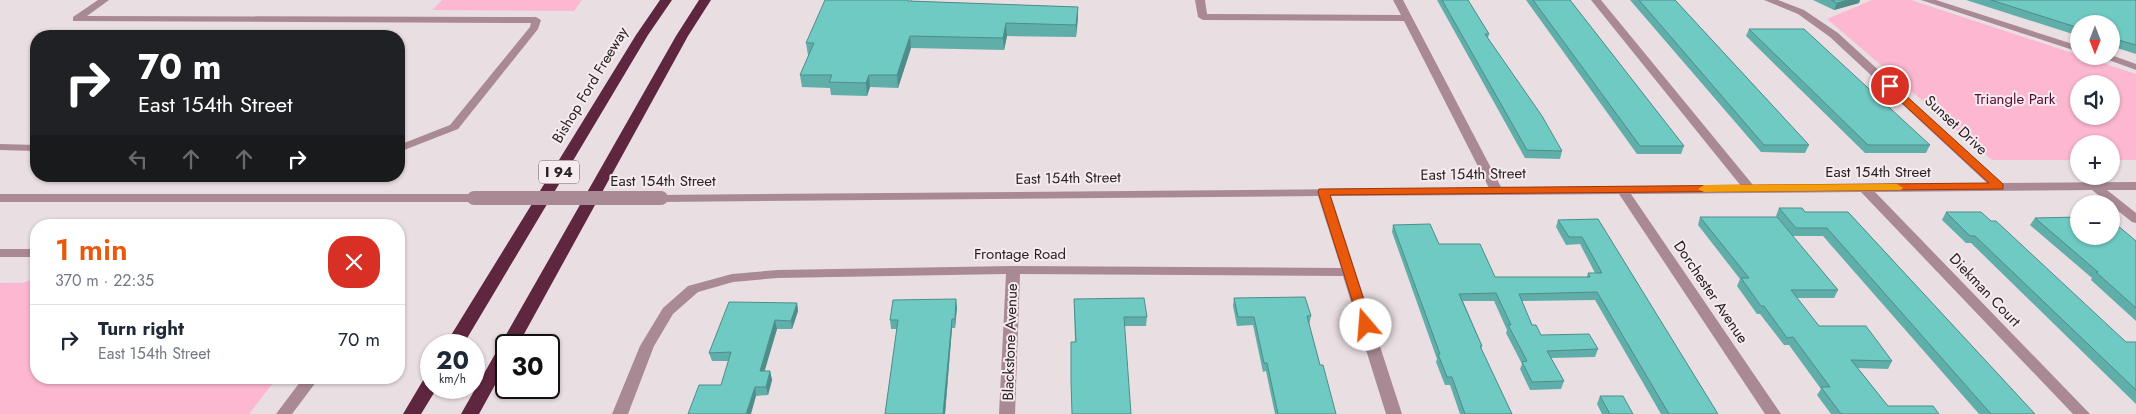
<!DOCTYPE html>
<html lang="en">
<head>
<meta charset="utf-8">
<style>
	body { margin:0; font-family:Jost,sans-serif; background:#f2f2f3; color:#1f2937; height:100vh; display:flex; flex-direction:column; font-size:19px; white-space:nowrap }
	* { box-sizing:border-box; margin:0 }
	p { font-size:16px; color:#747a83 }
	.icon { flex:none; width:28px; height:28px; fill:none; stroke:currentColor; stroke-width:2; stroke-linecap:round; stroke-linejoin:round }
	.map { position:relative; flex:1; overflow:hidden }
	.panel { position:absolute; left:30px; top:219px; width:375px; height:165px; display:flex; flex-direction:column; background:#fff; border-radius:20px; box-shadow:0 1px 4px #0004 }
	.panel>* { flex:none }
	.top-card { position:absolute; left:30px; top:30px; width:375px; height:152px; border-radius:20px; box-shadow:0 1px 4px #0004; background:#202124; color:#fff; overflow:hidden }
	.needle { width:32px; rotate:180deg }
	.fabs { position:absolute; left:2070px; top:15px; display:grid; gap:10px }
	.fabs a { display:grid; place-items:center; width:50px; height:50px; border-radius:50%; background:#fff; box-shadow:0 1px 4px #0004; font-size:25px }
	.speed { position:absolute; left:420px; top:334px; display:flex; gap:10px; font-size:25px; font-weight:700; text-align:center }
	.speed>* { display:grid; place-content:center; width:65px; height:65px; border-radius:50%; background:#fff; box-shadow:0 1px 4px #0004; line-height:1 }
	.speed small { font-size:12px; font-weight:400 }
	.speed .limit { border:2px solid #111; border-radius:8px; background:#fff; color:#111 }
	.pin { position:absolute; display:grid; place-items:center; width:42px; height:42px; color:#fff; margin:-21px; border:2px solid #fff; border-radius:50%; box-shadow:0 1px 5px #0007 }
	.me { position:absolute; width:55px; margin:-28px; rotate:342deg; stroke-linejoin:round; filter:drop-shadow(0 0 4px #0008) }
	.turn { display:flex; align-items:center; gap:18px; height:105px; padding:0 25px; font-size:22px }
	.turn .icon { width:65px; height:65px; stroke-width:2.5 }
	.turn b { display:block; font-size:35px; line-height:42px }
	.lanes { display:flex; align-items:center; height:48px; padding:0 25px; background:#0003; justify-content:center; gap:25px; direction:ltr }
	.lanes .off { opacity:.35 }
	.round { display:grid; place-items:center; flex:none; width:52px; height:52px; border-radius:20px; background:#f2f2f3 }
	.head { display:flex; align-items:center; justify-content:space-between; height:85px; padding:0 25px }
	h1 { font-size:30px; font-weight:600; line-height:38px; color:#ea580c }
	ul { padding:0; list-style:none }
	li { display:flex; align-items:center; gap:15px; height:70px; padding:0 25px; border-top:1px solid #e0e1e3 }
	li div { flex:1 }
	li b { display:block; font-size:19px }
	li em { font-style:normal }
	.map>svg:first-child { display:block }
</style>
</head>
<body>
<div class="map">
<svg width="2136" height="414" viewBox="0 0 2136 414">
	<rect width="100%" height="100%" fill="#e9dee1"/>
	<path fill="#fdb7d1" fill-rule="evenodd" d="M442,0H582L574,11L432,10Z
		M1872,0H1911L2136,74V160H2111V144H2079V160H1992L1827,19ZM2079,84H2111V116H2079Z
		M36,278V378H277L249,414H0V283H22Z"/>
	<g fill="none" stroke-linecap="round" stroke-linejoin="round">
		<path fill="#a88994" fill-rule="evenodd" d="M98,0H109L87,16L536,17L541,20L538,29L458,129L399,152V145L450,125L530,27L531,23L73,21V17Z
			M1195,0H1205L1207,14L1401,15L1393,0H1403L1501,187L1741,186L1591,0H1601L1753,185L1988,184L1830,37L1798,14L1764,0H1778L1804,10L1838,33L2002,183L2136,182V190H2107L2136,213V223L2132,222L2092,190L1875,192L2090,414H2073L1861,192L1631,194L1781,414H1765L1619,194L1331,196L1402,414H1386L1343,276L1020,274L1015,414H999L1006,274L777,278L733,282L698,292L673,314L654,346L628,414H612L640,346L663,308L688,286L732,274L777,270L1013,266L1341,268L1318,196L661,202L655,198L657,195L1489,188L1404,21L1203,20L1198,17Z
			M1921,0H1936L2079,46V52Z
			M2111,55L2136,64V70L2098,56Z
			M0,144L36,145V151L0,150Z
			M0,194H474L480,198L474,202H0Z
			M0,249H36V257H0Z
			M303,378H319L292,414H276Z"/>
		<path fill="#5f263f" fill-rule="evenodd" d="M660,0H672L648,35L463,345H445L636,35Z
			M699,0H711L688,36L518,345H506V365L479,414H461L676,36Z
			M431,376V388H437L421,414H403L425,377Z"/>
		<path stroke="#a88994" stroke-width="14" d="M474,198H661"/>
	</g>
	<path fill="#5faea9" d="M912,0V1L1078,7L1076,37L1007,36L1004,50L911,48L898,88L870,87L867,96L831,95L830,88L802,87L800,75L809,55H808L806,43Z
		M1437,0H1468L1489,34L1488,38L1562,151L1560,159L1525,158Z
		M1526,0H1570L1684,146L1681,154H1637Z
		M1630,0H1675L1809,145L1805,153L1761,152Z
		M1813,0H1860L1859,3L1834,10Z
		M1966,0H2136V54L2111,46V24H2079V36Z
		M1749,29L1930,145L1926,153H1865L1746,36Z
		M1779,208L1805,212H1848L2035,414H1979L1823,236H1792L1838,290L1834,298H1797L1819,326L1892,361L1888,369L1858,368L1888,406L1939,414H1831L1817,395L1821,389L1789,345H1784L1760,314H1757L1737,286L1740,279L1698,225L1700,217L1787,229L1776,216Z
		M1946,212L2126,342H2136V404L1971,243H1966L1942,220Z
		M2035,218L2136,241V321L2091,280L2092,278L2030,225Z
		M1598,219L1718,414H1661L1595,300L1522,301L1532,325L1541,335L1598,349L1595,357L1551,358L1564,381L1561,389L1530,390L1520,369L1522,364L1506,333L1507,330L1494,301H1463L1482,346L1481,349L1512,414H1460L1450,385H1445L1436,362L1437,359L1392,232L1393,225L1439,244L1495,277H1587L1588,273H1595L1580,244L1566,245L1556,227L1558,220Z
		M1234,298L1311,316L1309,325L1320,365L1336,414H1275L1266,371L1263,372L1253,325L1237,326L1233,306Z
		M1074,299L1147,317L1146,326H1124L1075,342Z
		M797,303L798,311L792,329H777L764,371H770L772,380L768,395L756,396L721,385L729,361H712L709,353Z
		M957,307L955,328H952L945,414H885L897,329H891L890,320Z
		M1600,396L1633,414H1602L1597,404Z"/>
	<path fill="#4e8d89" d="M1848,0H1860L1859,3L1834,10L1837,3Z
		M1078,7V19L1076,37V25Z
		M1006,23L1007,36L1004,50L1003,38Z
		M910,36L911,48L898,88L897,75Z
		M869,75L870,87L867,96L866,83Z
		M956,299L957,307L955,328V319Z
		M797,303L798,311L792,329L791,321Z
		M952,319V328L945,414H943Z
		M775,320L777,329L762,380L760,371Z
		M770,371L772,380L768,395L766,387Z
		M755,387L756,396L751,414H746Z"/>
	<path fill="#6fcac4" stroke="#4e8d89" d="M825,0H908V1L1078,7L1076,25L1006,23L1003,38L910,36L897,75H869L866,83L829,82L832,75H800L814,43H806Z
		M1442,0H1468L1489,34H1485L1542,116L1562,151L1527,150Z
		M1533,0H1570L1684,146H1640Z
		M1639,0H1675L1809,145H1764Z
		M1831,0H1848L1837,3Z
		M1991,0H2136V45L2111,38V24H2079V28Z
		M1749,29H1804L1930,145H1868Z
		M1779,208H1802L1805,212H1848L2035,414H1991L1827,228H1796Z
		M1946,212H1981L1991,221H1996L2126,342H2136V390L1975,236H1970Z
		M1700,217H1777L1838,290H1791L1819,326H1866L1892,361L1851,360L1888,406H1933L1939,414H1841L1821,387H1830L1793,337L1787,338L1764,306H1761L1741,278H1749Z
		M2079,217V236H2111V220L2136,241V308L2096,272H2098L2035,218Z
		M1598,219L1718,414H1669L1597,292L1519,294L1532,325H1536L1541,335L1589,334L1598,349L1547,351L1564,381L1532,382L1522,362L1527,361L1508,325H1511L1496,293L1459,294L1482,346H1480L1512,414H1465L1452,377H1447L1438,354H1440L1393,225L1430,224L1439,244H1480L1495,277H1590L1588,273H1602L1582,237H1569L1558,220Z
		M1305,297L1311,316H1307L1320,365H1323L1336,414H1278L1267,363H1264L1254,317H1238L1234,298Z
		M1144,298L1147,317H1124L1131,414H1072L1071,381V342H1076L1074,299Z
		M956,299L955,319H952L943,414H885L898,320H890L893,300Z
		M729,302L797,303L791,321L775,320L760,371H770L766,387H755L746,414H688L699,385H721L731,352L709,353Z
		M1600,396H1623L1633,414H1610Z"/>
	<path fill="#ea580c" stroke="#983908" d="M1886,84H1893L2003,184V189L1330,195L1372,325L1366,330L1360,325L1318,192L1319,189L1989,183L1886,88Z"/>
	<path fill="#f59e0b" d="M1897,184L1903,188L1901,190L1704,192L1698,189L1704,185Z"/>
	<g text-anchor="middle" stroke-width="4" stroke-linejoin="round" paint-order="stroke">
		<rect fill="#f6ebee" stroke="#665f61" stroke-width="1" x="539" y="160.5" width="40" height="23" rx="4"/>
		<g font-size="14" font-weight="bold" fill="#282325">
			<text x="559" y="177">I 94</text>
		</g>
		<g font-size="15" fill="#282325" stroke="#f6ebee">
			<text transform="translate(590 85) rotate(-59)" y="5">Bishop Ford Freeway</text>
			<text transform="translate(1956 125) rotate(43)" y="5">Sunset Drive</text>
			<text x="1878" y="177">East 154th Street</text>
			<text transform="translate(1473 174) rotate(-1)" y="5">East 154th Street</text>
			<text transform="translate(1068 178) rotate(-1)" y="5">East 154th Street</text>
			<text x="663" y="186">East 154th Street</text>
			<text x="1020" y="259">Frontage Road</text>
			<text transform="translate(1985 290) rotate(46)" y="5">Diekman Court</text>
			<text transform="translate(1711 292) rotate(56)" y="5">Dorchester Avenue</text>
			<text transform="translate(1010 342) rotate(-88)" y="5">Blackstone Avenue</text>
		</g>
		<g font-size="15" fill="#5c0a35" stroke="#f6ebee">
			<text x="2015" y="104">Triangle Park</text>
		</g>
	</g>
</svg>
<div class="fabs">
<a><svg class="needle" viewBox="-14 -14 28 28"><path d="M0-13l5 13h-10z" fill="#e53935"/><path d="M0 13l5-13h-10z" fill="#747a83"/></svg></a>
<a><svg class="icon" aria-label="sound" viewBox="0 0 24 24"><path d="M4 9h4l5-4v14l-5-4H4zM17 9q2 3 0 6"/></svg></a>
<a>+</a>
<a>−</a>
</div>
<div class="speed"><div>20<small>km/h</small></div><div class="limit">30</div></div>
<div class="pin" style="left:1890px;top:86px;background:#d93025"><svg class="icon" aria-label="arrive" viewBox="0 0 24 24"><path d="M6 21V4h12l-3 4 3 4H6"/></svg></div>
<svg class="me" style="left:1366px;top:325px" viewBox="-20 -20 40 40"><circle r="19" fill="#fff"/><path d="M0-13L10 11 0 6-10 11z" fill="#ea580c"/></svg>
<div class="top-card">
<div class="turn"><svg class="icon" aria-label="right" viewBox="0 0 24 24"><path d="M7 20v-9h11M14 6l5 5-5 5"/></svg><div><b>70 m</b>East 154th Street</div></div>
<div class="lanes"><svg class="icon off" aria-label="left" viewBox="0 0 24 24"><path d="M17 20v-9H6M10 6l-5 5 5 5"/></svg><svg class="icon off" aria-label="ahead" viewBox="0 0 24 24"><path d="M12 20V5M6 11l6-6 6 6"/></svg><svg class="icon off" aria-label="ahead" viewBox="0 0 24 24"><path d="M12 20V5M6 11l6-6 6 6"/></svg><svg class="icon" aria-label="right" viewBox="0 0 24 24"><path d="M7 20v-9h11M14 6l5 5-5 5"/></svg></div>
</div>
<section class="panel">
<div class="head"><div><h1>1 min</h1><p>370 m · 22:35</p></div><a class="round" style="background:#d93025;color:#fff"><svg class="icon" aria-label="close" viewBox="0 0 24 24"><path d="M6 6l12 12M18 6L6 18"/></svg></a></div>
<ul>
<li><svg class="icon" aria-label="right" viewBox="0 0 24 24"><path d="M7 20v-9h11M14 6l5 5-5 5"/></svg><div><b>Turn right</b><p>East 154th Street</p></div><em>70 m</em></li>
</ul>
</section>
</div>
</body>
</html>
